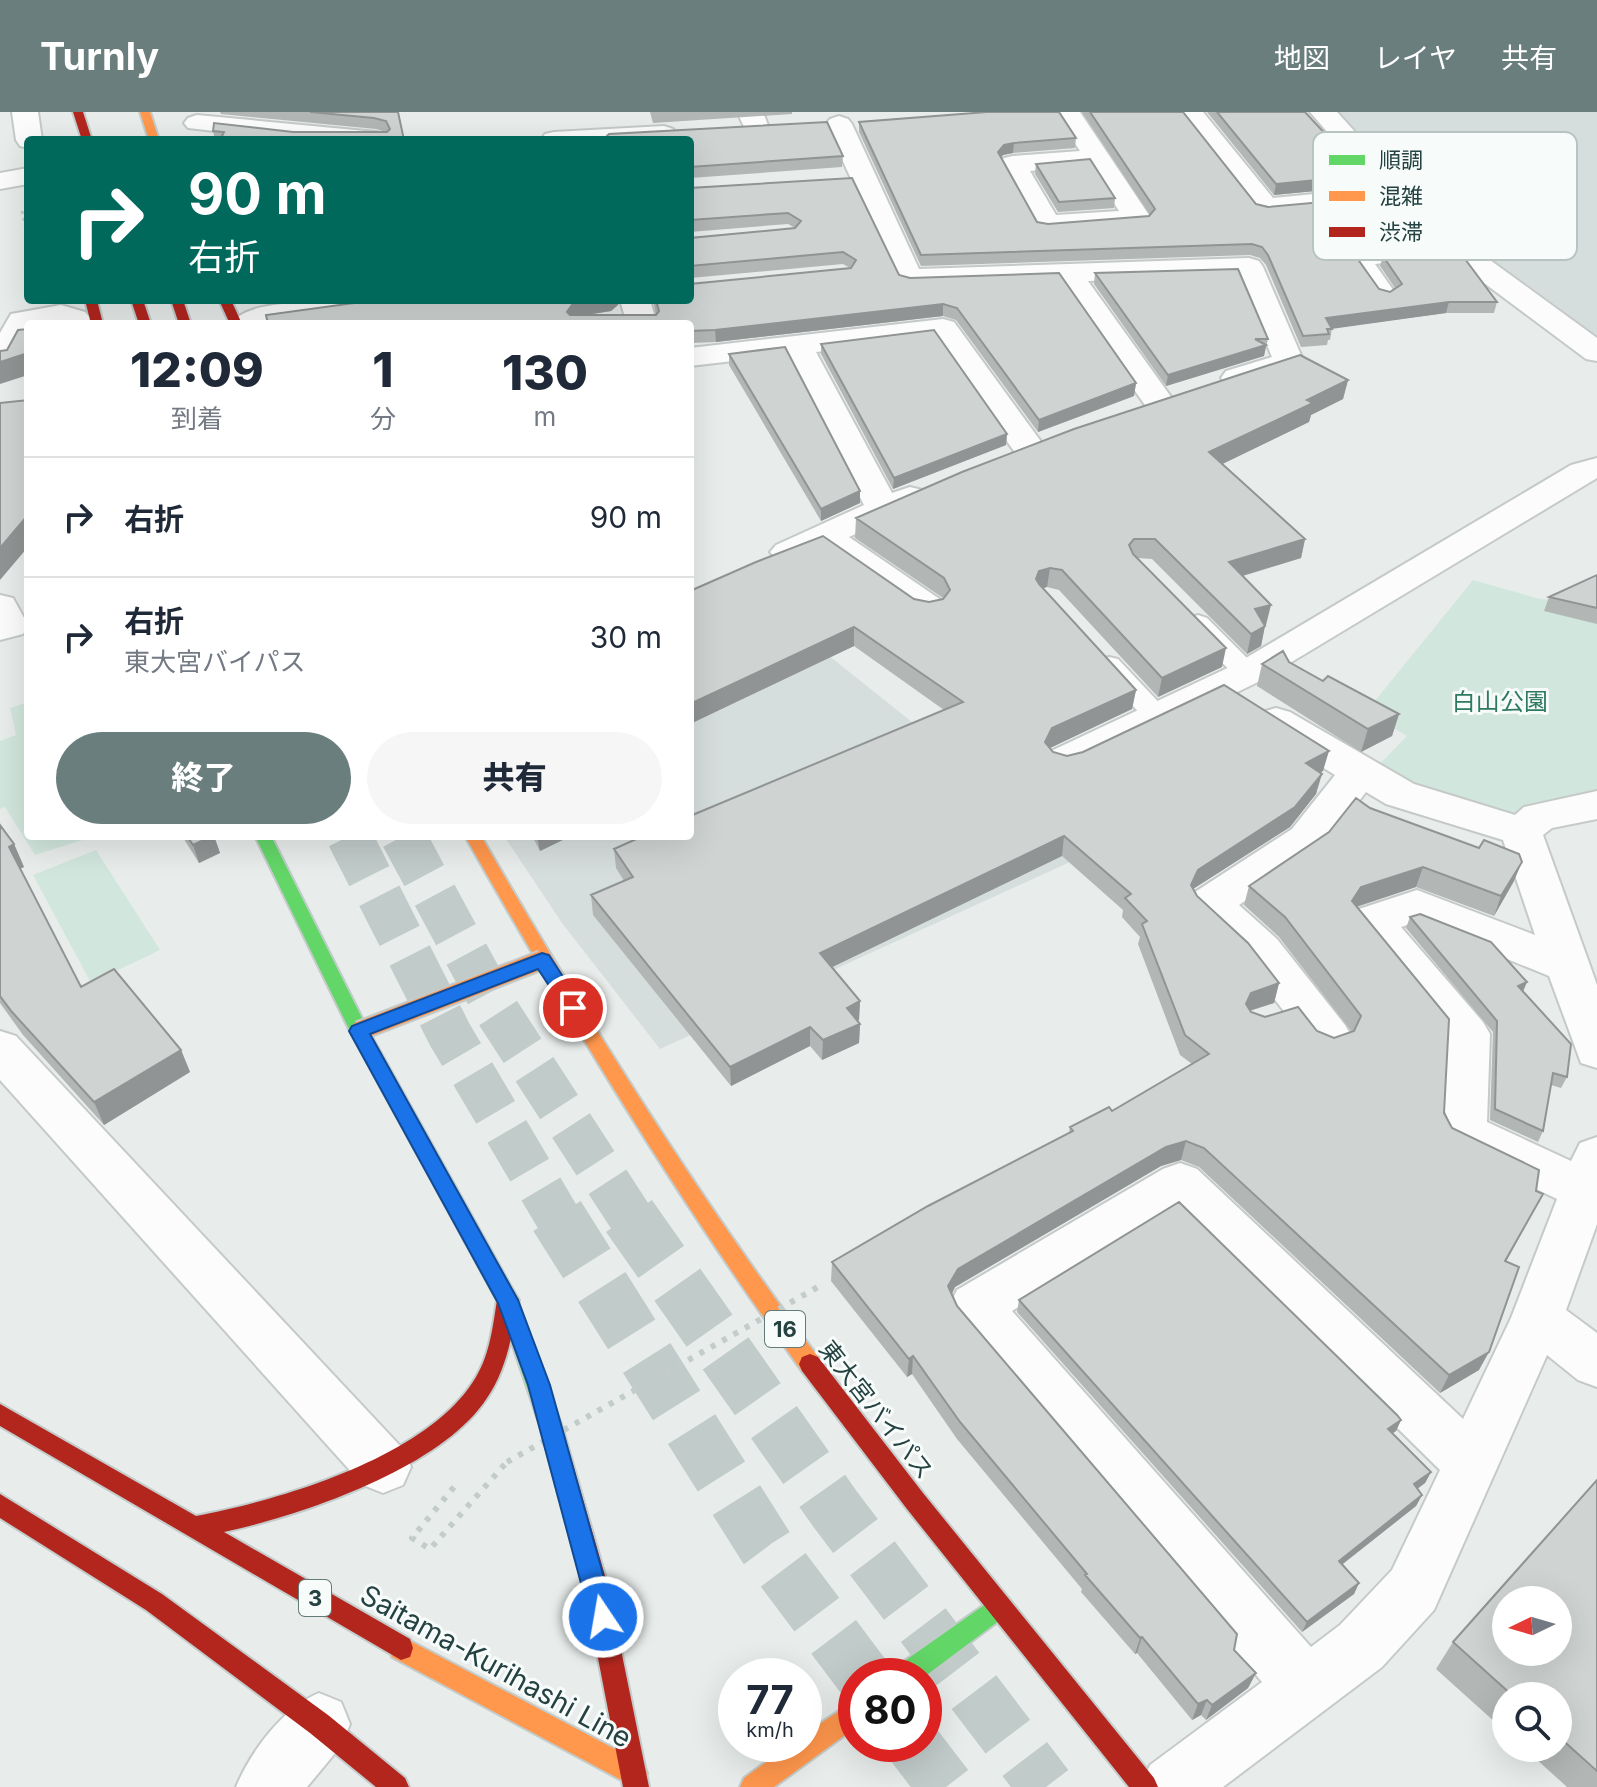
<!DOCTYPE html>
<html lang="ja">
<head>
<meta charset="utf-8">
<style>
	body { margin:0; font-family:Inter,"Noto Sans JP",sans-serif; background:#f6f6f7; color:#1f2937; height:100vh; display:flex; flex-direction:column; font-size:30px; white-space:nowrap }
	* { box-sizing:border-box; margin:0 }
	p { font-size:26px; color:#747a83 }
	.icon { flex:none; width:44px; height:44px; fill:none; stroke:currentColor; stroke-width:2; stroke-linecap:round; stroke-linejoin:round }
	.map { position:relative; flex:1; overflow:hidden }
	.side { position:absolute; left:24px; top:208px; width:670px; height:520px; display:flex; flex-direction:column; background:#fff; border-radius:8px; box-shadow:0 8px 32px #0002 }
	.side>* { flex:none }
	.banner { position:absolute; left:24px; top:24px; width:670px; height:168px; border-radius:8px; box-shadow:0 8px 32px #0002; background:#00695c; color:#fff; overflow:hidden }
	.needle { width:52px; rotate:265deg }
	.fabs { position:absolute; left:1492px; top:1474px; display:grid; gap:16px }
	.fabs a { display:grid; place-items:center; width:80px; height:80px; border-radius:50%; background:#fff; box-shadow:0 8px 32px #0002; font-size:40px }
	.speed { position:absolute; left:718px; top:1546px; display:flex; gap:16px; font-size:40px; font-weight:700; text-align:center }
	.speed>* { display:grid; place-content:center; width:104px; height:104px; border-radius:50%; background:#fff; box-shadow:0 8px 32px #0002; line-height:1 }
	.speed small { font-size:20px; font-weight:400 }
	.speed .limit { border:12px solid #d22; background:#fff; color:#111 }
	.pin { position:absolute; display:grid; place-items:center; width:68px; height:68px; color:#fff; margin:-34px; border:4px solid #fff; border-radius:50%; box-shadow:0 2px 8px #0007 }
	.me { position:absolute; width:88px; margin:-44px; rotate:348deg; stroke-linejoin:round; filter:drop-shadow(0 0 6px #0008) }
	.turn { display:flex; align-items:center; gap:28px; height:168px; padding:0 32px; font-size:36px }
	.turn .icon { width:104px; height:104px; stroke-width:2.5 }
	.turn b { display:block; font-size:56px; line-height:68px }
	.eta { display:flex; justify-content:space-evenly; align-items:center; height:136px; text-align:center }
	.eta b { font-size:48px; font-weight:800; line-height:56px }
	.action { display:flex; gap:16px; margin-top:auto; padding:16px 32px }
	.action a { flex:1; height:92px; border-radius:48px; background:#697e7d; color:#fff; font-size:32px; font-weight:800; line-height:92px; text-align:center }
	.action a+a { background:#f6f6f7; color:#1f2937 }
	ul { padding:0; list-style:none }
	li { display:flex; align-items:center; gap:24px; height:120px; padding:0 32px; border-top:2px solid #e0e1e3 }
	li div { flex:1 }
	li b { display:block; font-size:30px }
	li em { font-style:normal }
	header { display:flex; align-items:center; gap:48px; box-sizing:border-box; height:112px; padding:0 40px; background:#697e7d; color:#fff }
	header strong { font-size:38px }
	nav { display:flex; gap:44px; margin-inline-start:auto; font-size:28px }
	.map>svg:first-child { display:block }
</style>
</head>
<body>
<header>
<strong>Turnly</strong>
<nav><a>地図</a><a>レイヤ</a><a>共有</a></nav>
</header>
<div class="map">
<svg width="1597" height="1675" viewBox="0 0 1597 1675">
	<rect width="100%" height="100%" fill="#e8edec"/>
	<path fill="#d6dedd" d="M1337,0H1597V228L1445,113Z
		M739,472L1081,745L660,937L562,811L504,724H690V493Z"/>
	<path fill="#d1e6dd" d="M1473,468L1540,487L1562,488L1597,506V686L1492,704L1373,659L1407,624L1366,600Z
		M28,590V724H95L35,743L5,695L0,697V629L16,623L10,596Z
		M96,738L160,838L91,871L33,763Z"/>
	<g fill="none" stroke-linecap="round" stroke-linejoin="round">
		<path stroke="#c1cbca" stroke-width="45" stroke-dasharray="45 22" stroke-linecap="butt" d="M349,724L450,923L558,1106
			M403,724L498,901L631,1106"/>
		<path stroke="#c1cbca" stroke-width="56" stroke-dasharray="56 28" stroke-linecap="butt" d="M557,1104L766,1435L863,1564
			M629,1104L835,1397L1046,1675
			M913,1632L946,1675"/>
		<g stroke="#c5cac9" stroke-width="4">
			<path id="lane" d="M1458,132L1468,138L1465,142L1375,152L1396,182L1386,188L1379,186L1352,148L1362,142Z
				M1198,503L1207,506L1256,555L1260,561L1256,567H1238L1189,516L1185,511L1189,506Z
				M1109,545L1118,547L1166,598L1170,604L1166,610L1157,613L1148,610L1100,559L1096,553L1100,547Z"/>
		</g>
		<g stroke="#c5cac9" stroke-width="4">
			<path id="street" d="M12,0H38L42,28H28V36L20,34L16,28Z
				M737,0H763L769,16L765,21H747Z
				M1054,0H1080L1151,106L1147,112L1047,120L1037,118L1000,52L1004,46L1013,44L1080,39ZM1090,54L1119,99L1056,103L1030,59Z
				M1177,0H1203L1273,86L1376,76L1310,0H1337L1406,76L1461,127L1597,226V249L1586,247L1441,139L1390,91L1266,103L1256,101Z
				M197,3L376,20L385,22L389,28H295L188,16L184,11L188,6Z
				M839,4L848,7L852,12L919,157L1249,146L1259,149L1263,155L1304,250L1300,257C1278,263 1249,278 1226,273L1221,266L1226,259L1272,245L1238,164L1088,169L1174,289L1169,296L1158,299L1147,296L1059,170L909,175L899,172L826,12L830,7Z
				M664,14L673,17L677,22L673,27L541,28L545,22L554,20Z
				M28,56V72L0,77V61Z
				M319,188H392L387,194L377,197L279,212H231C246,190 295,192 319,188Z
				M620,188H650L657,212H627Z
				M61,193L85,200L96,212H28C28,229 20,242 11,256L0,258V221L11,202Z
				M943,207L954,210L1042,331L1046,338L1042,345L1030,348L1018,345L935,226L816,240L892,381L910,375L922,378L927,385L922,392L849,425L941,488L946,496L941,504L928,507L915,504L821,438L788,451L776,447L770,440L776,433L864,393L787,243L690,254V236Z
				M1597,346V366L1260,569L1079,657L1065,661L1051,657L1045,648L1051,639L1234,553L1571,353Z
				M0,483L13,486L28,513L23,522L0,528Z
				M1276,596L1290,600L1414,672L1515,703L1524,695L1597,679V707L1552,716L1543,723L1597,873V956L1581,951L1549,864L1416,810L1401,815L1483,910L1490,922L1487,1010L1571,1049L1580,1031L1597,1025V1112L1566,1198L1597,1221V1275L1578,1268L1547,1243L1434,1498L1382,1555L1223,1675H1141L1150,1653L1262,1570L957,1210L949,1194L957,1178L1163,1057L1180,1051L1197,1057L1463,1307L1511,1206L1557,1087L1446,1034L1439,1020L1444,926L1349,809L1356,798L1417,778L1535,823L1503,728L1386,692L1366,680L1322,737L1239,793L1277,827L1345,913L1352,925L1345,937L1329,943L1313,937L1245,849L1195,802L1189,791L1195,780L1292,717L1335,663L1262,618L1257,609L1262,600ZM1176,1098L1440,1358L1392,1458L1340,1513L1311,1535L1012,1199Z
				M0,919L16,924L403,1337L411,1355L403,1373L383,1381L363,1373L0,968Z
				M319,1581L341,1590L350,1612L341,1634L307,1675H236C251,1639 283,1596 319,1581Z"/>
		</g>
		<g stroke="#c3cccb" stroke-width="4">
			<path id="fast" d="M255,724H271L368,918L515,1182L563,1318L560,1325L552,1328L544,1325L498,1190L350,919Z
				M1000,1482L1008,1486L1012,1494L1008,1502L924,1565L893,1564L896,1555Z"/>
		</g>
		<g stroke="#c3cccb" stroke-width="4">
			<path id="slow" d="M140,0H150L159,28H149Z
				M465,724H481C585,904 694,1079 818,1245L821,1252L818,1259L810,1262L802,1259C678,1088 569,908 465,724Z
				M401,1524L643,1652L647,1661L643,1670L634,1674L625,1670L392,1545L389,1536L392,1527Z
				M856,1588V1615L774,1675H740L744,1666L791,1632H804V1622Z"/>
		</g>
		<g stroke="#c3cccb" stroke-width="4">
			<path id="jam" d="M73,0H83L92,28H82Z
				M85,188H97L103,212H91Z
				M131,188H143L151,212H139Z
				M171,188H183L191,212H179Z
				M219,188H231L242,212H230Z
				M508,1179L515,1182L519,1188C512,1222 507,1257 487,1286C442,1356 302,1403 224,1420L410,1527L413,1536L410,1545L401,1548L0,1314V1292L196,1404C281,1388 430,1344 476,1265C490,1242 493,1213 497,1188L501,1182Z
				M810,1242L818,1245L923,1381L1154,1666L1158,1675H1129L907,1397L802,1259L799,1252L802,1245Z
				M552,1308L560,1311L563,1318L608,1474L649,1675H623L584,1474L541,1318L544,1311Z
				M0,1382L162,1482L328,1603L405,1666L409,1675H376L310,1621L146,1498L0,1406Z"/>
		</g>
		<path stroke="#c3cccb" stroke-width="3" stroke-dasharray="3 4" stroke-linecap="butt" d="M22,99L28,126"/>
		<path stroke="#c3cccb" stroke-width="6" stroke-dasharray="5 8" stroke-linecap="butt" d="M454,1375L412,1426L430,1437L505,1352"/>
		<use href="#lane" fill="#fcfcfc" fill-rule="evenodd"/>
		<use href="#street" fill="#fcfcfc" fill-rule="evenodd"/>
		<use href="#fast" fill="#63d668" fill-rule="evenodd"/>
		<use href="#slow" fill="#ff974d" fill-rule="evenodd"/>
		<use href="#jam" fill="#b3261e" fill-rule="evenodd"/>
		<g stroke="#c3cccb" stroke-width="22" stroke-linecap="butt">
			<path id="slow-bridge" d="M359,919L542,848"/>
		</g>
		<path stroke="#c3cccb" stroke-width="6" stroke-dasharray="5 8" stroke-linecap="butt" d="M507,1350L818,1175"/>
		<use href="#slow-bridge" stroke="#ff974d" stroke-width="18"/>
	</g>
	<path fill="#b2b6b5" d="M220,0H398L404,28H215L213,19L386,20L376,17L221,2Z
		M650,0H792V2L653,11Z
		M1082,0H1183L1256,92L1423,122L1420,133L1362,139L1355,143L1379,177L1390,180L1395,176L1380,154L1383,144L1443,145L1497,190L1494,201H1446L1332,216L1330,228H1328L1327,233L1301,235L1266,153L1260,146L1250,143L921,154L859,20V10L1076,26L1075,36L1013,41L1003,43L1001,46L1037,110L1048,112L1149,104L1150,103Z
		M1207,0H1305L1367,74L1274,83Z
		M690,28L843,44L842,55L690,66Z
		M1036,52L1115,86L1114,96L1058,100L1035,62Z
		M852,66L899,163L1136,271L1134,284L1038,320L956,208L943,204L716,230L690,231V212L376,188H619L618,193L611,199L586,203H656L653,188H690L850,156L843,152L690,166V126L795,116L788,112L690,120V76Z
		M1095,161L1268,227L1264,244L1166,274L1094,172Z
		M821,232L1007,322L1006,333L893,377L821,242Z
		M729,242L860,391L821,409L729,253Z
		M1348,268L1343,287L1311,303L1309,310L1222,352L1305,427L1301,446L1243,464L1266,513H1265L1261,534L1247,542L1152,447L1138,446L1222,555L1158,585L1059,478L1047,475L1043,476L1136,578L1132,597L1050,636L1053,640L1067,644L1323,659L1320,661L1316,682L1290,715L1193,777L1197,784L1279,871L1274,891L1250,899L1251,900L1317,919L1334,926L1352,920L1279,825L1244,793L1249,774L1370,696L1514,769L1494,804L1416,775L1357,795L1452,1016L1536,1079L1543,1082L1506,1150L1479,1258L1440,1281L1199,1055L1181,1048L1161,1054L955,1175L952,1182L957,1194L1234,1538L1256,1561L1248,1576L1206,1608L1201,1603L1192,1608L1137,1541L1135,1542L1081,1480L1082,1477L957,1327L912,1262L907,1265L831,1169L832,1150L1069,1021L1070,1015L1112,999L1192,952L1180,943L1138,832L1140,825L1122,805L1123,798L1062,744L832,855L860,889L859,908L858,909L860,912L859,931L822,948L810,934L731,974L593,803L591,783L624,769L616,756L614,737L944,598L854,534L690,612V479L914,487L929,490L943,487V486L855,426L856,406Z
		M1597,463V512L1544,499L1549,485Z
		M1289,550L1323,569L1399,602L1392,624L1361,640L1257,574L1262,552Z
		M0,713L14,732L24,755L20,757L81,875L181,938L190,960L104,1013L23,923L0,891Z
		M182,724H214L220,741L199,751Z
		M532,724H571L540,739Z
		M1410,805L1523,880L1567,965L1561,976L1551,973L1543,1019L1538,1030L1490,1008L1493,920L1406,816Z
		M1019,1188L1401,1308L1396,1319L1392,1321L1431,1360L1425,1371L1417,1377L1422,1383L1416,1394L1342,1452L1359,1471L1354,1482L1302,1520L1017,1200Z
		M1597,1368V1675H1567L1524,1636H1558V1584H1506V1620L1436,1557L1453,1530Z"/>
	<path fill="#919494" d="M1014,31L1013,41L1003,43L998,50V40L1004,33Z
		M1369,63L1367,74L1274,83L1276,72Z
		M1423,122L1420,133L1362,139L1350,145L1353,135L1364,128Z
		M263,188H295L264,192Z
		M606,188H619L618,193L611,199L574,205L567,200L572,193Z
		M1449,190L1446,201L1324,218L1326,206Z
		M943,192V204L716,230L715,218Z
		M1266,233L1264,244L1166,274L1168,263Z
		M28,241V263L0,272V250Z
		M1348,268L1343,287L1311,303L1309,310L1206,360L1209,340L1307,288Z
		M1136,271L1134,284L1038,320L1039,308Z
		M1007,322L1006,333L893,377L894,366Z
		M860,379V391L821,409V397Z
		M28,403V435L0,468V436Z
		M1305,427L1301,446L1225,469L1229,450Z
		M1050,456L1047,475L1036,478V467L1039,459Z
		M1271,493L1266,513L1251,516L1255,497Z
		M1265,514L1261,534L1247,542L1251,522Z
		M854,515V534L690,612V592Z
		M1226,536L1222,555L1158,585L1162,566Z
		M1136,578L1132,597L1050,636L1045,630L1052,616Z
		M1399,602L1392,624L1361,640L1368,617Z
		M1329,639L1323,659L1300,671L1306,651Z
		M1322,662L1316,682L1290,715L1193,777L1191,773L1198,758Z
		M212,724H214L220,741L199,751L193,733Z
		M537,724H571L540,739Z
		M1064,724L1062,744L820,861V841Z
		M14,732L24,755L19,757L9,735Z
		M1522,750L1514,769L1494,804L1501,784Z
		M1423,755L1416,775L1355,795L1352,789L1361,775Z
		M1527,870L1522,882L1518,874Z
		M1279,871L1274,891L1245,900L1246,892L1251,881Z
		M860,889L859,908L846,915L847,896Z
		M860,912L859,931L822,948L823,928Z
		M810,915V934L731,974L730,955Z
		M181,938L190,960L104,1013L94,990Z
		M1186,1029L1181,1048L1161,1054L955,1175L946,1193L948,1174L958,1157L1166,1035Z
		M1489,1240L1479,1258L1440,1281L1449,1263Z
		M913,1244L912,1262L907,1265L909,1247Z
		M1401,1308L1396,1319L1383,1328L1388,1317Z
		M1431,1360L1425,1371L1409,1383L1414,1372Z
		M1422,1383L1416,1394L1334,1459L1339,1449Z
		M1359,1471L1354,1482L1302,1520L1307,1510Z
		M1142,1525L1137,1541L1135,1542L1140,1526Z
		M1256,1561L1248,1576L1206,1608L1212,1593Z
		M1207,1588L1201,1603L1192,1608L1198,1592Z"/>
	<path fill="#cfd4d3" stroke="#919494" stroke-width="2" fill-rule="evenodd" d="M310,0H398L404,28H220L224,20L213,19L214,11L293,20H387L390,17L386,9L374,6Z
		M987,0H1059L1076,26L1014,31L1004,33L998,40L1037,110L1048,112L1149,104L1155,97L1090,0H1183L1256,92L1268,95L1389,84L1423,122L1364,128L1353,135L1352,139L1379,177L1390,180L1402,172L1383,144L1437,138L1443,145L1460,144L1465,147L1497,190H1449L1326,206L1332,217H1327L1329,222L1303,224L1268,143L1262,135L1252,132L921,143L859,10Z
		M1217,0H1305L1355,54H1359L1369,63L1276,72Z
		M827,10L843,44L690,55V28H603L609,22Z
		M1090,47L1115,86L1059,90L1036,52Z
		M852,66L899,163L910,166L1059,161L1136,271L1039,308L957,196L943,192L715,218L690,219V212H268L266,203L376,188H606L572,193L567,200L570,203H656L659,199L656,188H690V172L851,156L856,148L843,140L690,154V126L795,116L801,109L788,101L690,108V76Z
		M1238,157L1268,227H1255L1266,233L1168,263L1095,161Z
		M28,217V241L0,250V239L7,238L18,218Z
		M934,218L1007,322L894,366L821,232Z
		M785,235L860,379L821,397L729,242Z
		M1300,243L1348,268L1307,288L1313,291L1209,340L1305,427L1229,450L1271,493L1255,497L1265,514L1251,522L1155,427H1134L1129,433L1133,442L1226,536L1162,566L1062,458L1050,456L1039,459L1036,467L1039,472L1136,578L1052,616L1045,630L1053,640L1067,644L1083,640L1224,573L1329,639L1306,651L1322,662L1295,695L1198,758L1191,773L1197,784L1248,831L1279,871L1251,881L1246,892L1251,900L1265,905L1298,895L1317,919L1334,926L1354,919L1361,904L1285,805L1249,774L1329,720L1356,686L1370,696L1479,736L1484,728L1519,742L1522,750L1501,784L1423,755L1361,775L1352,789L1449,907L1444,1001L1452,1016L1539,1058L1536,1079L1543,1082L1505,1149L1519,1155L1489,1240L1449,1263L1204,1036L1186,1029L1166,1035L958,1157L948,1174L957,1194L1237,1522L1234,1538L1256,1561L1212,1593L1207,1588L1198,1592L1142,1525L1140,1526L1085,1463L1087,1462L960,1310L913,1244L909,1247L832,1150L928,1094L1073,1019L1070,1015L1109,995L1112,999L1209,942L1185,923L1142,812L1147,809L1125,786L1131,782L1064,724L820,841L860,889L847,896L860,912L823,928L810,915L730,955L591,783L633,765L614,737L643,724H690V704L963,590L854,515L690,592V479L756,450L823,424L914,487L929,490L943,487L950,478L944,466L856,406L962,360L1074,317Z
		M28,288V403L0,436V291Z
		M1597,463V496L1549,485Z
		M1283,539L1289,550L1323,569L1328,564L1399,602L1368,617L1262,552Z
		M0,713L14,732L9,735L81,875L114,857L181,938L94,990L12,900L0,884Z
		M187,724H212L193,733Z
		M1420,802L1491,830L1527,870L1518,874L1571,932L1567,965L1553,961L1543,1019L1495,997L1497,909L1410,805Z
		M1179,1090L1397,1303L1401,1308L1388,1317L1431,1360L1414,1372L1422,1383L1339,1449L1359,1471L1307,1510L1019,1188Z
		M1597,1368V1659L1558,1624V1584H1513L1453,1530ZM1506,1488H1558V1540H1506Z"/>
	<path fill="#1a73e8" stroke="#114b97" stroke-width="2" d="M542,841L549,843L580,891L583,896L580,901H567L538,857L370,922L518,1188L550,1273L615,1505L611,1514L603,1517L594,1514L590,1505L528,1273L498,1191L349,919L352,914Z"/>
	<g text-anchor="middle" stroke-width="6" stroke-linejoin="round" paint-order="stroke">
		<g fill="#f7fbfa" stroke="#637a78" stroke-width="2">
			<rect x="765" y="1199" width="40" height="36" rx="6"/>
			<rect x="299" y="1468" width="32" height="36" rx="6"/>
		</g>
		<g font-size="22" font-weight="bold" fill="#244241">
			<text x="785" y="1225">16</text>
			<text x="315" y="1494">3</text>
		</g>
		<g font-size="24" fill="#2e795f" stroke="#f7fbfa">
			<text x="1500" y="598">白山公園</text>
		</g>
		<g font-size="24" fill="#244241" stroke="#f7fbfa">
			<text transform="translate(876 1298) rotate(52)" y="8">東大宮バイパス</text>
		</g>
		<g font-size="28" fill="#244241" stroke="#f7fbfa">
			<text transform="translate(496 1554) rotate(29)" y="10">Saitama-Kurihashi Line</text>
		</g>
	</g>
	<rect x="1313" y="20" width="264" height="128" rx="12" fill="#f7fbfa" stroke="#b8c4c2" stroke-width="2"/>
	<rect x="1329" y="43" width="36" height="10" fill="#63d668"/>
	<rect x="1329" y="79" width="36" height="10" fill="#ff974d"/>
	<rect x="1329" y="115" width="36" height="10" fill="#b3261e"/>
	<g font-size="22" fill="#244241">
		<text x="1379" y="56">順調</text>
		<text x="1379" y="92">混雑</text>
		<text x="1379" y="128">渋滞</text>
	</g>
</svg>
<div class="fabs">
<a><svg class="needle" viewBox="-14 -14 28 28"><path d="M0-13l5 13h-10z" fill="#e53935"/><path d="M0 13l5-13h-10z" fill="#747a83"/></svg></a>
<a><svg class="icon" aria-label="search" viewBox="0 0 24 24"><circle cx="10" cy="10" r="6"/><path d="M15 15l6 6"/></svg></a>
</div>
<div class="speed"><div>77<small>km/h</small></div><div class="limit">80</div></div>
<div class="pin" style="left:573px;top:896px;background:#d93025"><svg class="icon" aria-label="arrive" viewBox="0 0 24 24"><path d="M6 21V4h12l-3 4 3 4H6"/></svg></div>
<svg class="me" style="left:603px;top:1505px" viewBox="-20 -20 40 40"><circle r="17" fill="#1a73e8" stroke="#fff" stroke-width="3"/><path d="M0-11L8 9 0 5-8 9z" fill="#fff"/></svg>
<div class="banner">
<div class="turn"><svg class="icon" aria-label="right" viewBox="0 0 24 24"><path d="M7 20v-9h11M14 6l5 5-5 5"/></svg><div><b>90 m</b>右折</div></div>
</div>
<section class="side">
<div class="eta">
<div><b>12:09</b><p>到着</p></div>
<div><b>1</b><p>分</p></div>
<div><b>130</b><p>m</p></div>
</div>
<ul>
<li><svg class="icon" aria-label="right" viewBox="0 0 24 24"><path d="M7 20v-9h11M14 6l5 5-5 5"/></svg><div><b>右折</b></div><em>90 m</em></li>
<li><svg class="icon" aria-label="right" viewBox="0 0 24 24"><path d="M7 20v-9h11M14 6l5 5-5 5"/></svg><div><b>右折</b><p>東大宮バイパス</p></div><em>30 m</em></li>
</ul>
<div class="action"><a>終了</a><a>共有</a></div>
</section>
</div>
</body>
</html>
